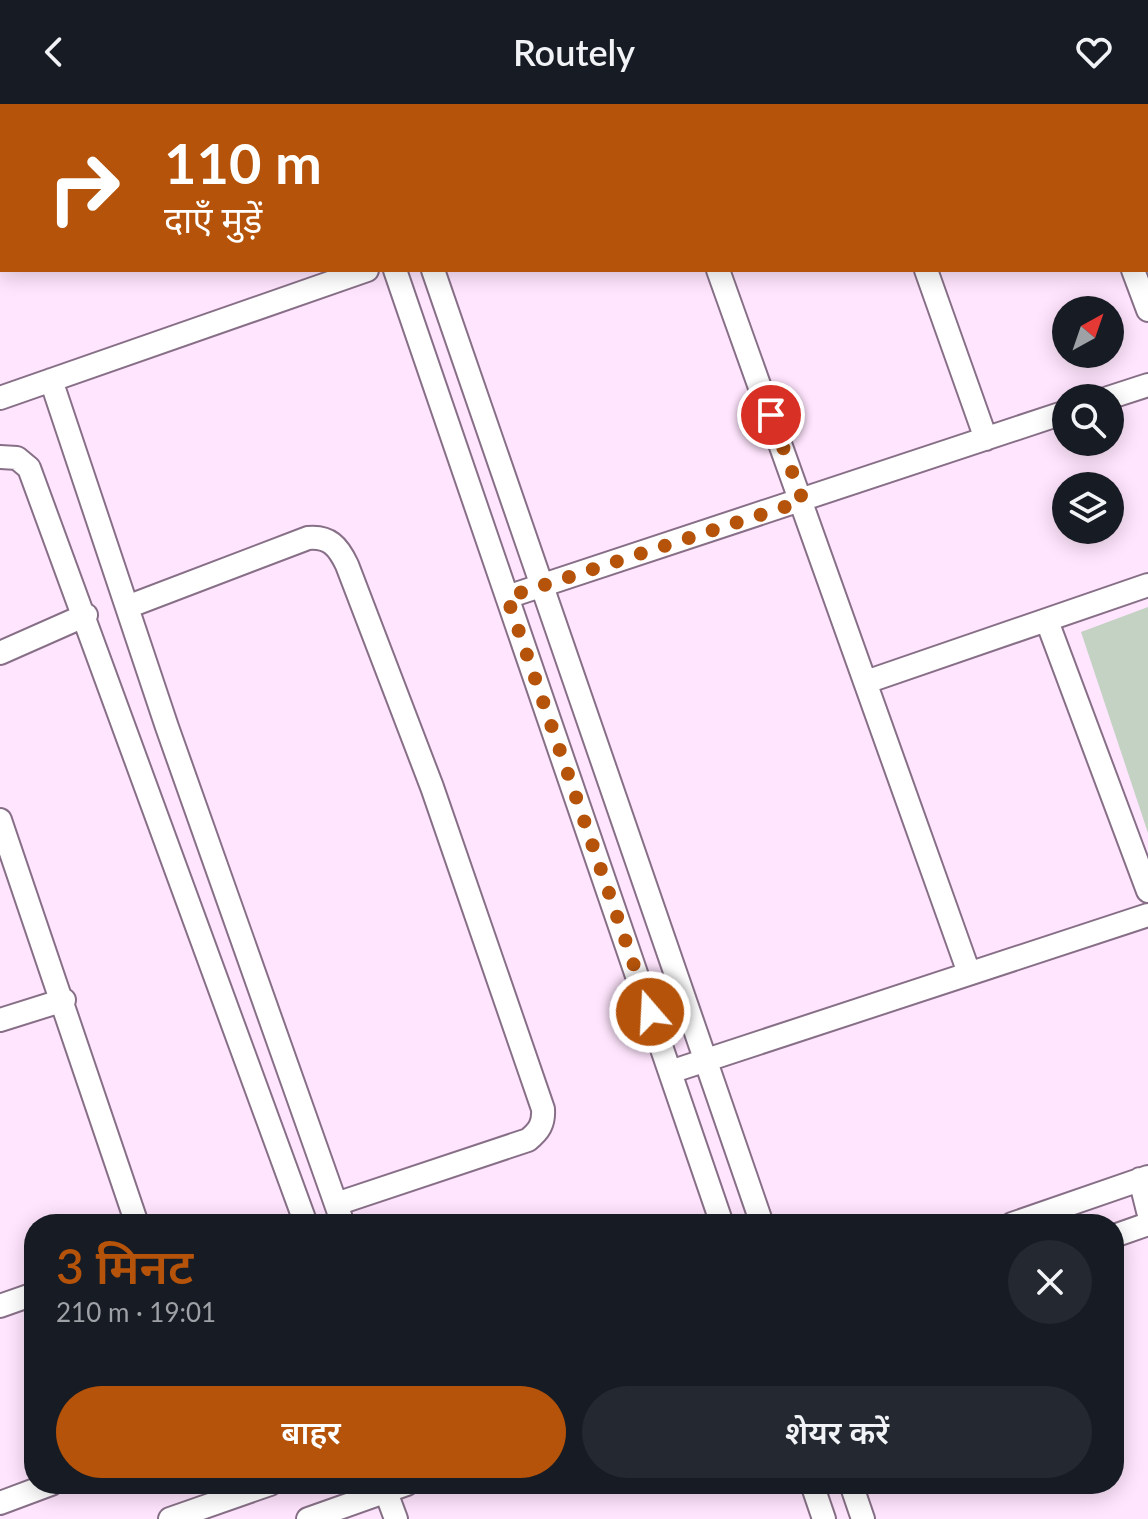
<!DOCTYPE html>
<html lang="hi">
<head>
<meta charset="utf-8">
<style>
	body { margin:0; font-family:Lato,"Noto Sans Devanagari",sans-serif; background:#242831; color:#f1f3f6; height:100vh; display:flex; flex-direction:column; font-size:30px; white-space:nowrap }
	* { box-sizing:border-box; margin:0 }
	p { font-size:26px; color:#9ea1a6 }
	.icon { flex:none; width:44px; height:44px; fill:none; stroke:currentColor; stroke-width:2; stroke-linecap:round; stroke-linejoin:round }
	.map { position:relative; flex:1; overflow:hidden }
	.details { position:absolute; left:24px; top:1110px; width:1100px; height:280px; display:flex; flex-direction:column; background:#171b24; border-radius:32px; box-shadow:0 4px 20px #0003 }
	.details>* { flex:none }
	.top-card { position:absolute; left:0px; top:0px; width:1148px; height:168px; box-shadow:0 4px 20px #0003; background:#b45309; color:#fff; overflow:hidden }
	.needle { width:52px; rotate:40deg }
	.fabs { position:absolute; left:1052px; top:192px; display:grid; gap:16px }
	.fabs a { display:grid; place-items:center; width:72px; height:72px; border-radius:50%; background:#171b24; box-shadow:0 4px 20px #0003; font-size:40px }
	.pin { position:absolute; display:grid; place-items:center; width:68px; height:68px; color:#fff; margin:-34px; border:4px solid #fff; border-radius:50%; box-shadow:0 2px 8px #0007 }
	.me { position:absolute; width:88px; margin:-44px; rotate:341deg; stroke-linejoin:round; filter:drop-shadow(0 0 6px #0008) }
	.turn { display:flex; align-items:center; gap:28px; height:168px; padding:0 32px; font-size:36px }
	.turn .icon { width:104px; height:104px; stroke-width:2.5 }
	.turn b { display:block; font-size:56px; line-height:68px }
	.round { display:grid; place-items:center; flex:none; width:84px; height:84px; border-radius:42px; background:#242831 }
	.summary { display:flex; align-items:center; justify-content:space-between; height:136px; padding:0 32px }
	h1 { font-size:48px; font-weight:600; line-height:60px; color:#b45309 }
	.primary-button { display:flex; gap:16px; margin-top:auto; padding:16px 32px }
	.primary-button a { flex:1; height:92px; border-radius:48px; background:#b45309; color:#fff; font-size:32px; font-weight:600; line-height:92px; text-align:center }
	.primary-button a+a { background:#242831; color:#f1f3f6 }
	header { display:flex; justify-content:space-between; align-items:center; height:104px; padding:0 32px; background:#171b24; font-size:36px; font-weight:600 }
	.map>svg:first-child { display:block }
</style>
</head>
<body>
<header><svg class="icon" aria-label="back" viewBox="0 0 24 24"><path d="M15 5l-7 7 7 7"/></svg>Routely<svg class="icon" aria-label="heart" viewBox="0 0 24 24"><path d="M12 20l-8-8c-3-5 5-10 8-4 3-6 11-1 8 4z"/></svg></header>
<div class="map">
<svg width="1148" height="1415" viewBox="0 0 1148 1415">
	<rect width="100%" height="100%" fill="#ffe5fe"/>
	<path fill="#c3d2c3" d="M1148,503V729L1081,528Z"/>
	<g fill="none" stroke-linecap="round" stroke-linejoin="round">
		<g stroke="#877087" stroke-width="26">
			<path id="street" d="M395,166L722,1120
				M433,166L762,1120
				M718,166L969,869
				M926,166L986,335
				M1133,166L1148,206
				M51,276L167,623L343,1120
				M0,294L367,166
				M1108,294L1148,281
				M0,353L17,354L29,364L306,1120
				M507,493L1066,308
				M127,503L308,434C329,432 338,442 347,461L432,683L543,1005C544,1020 539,1027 528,1036L336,1100
				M1047,517L1148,787
				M0,549L86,511
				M866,578L1148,481
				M0,716L137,1120
				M0,916L64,896
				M670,968L1148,811
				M1140,1075L1148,1107
				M1012,1120L1148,1073
				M1114,1132L1148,1120
				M0,1202L34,1190
				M383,1380L396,1415
				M812,1380L824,1415
				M851,1380L863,1415
				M0,1399L51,1380
				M170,1415L270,1380
				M308,1415L407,1380"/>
		</g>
		<use href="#street" stroke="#fff" stroke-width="22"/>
	</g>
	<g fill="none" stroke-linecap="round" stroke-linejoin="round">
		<path stroke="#b45309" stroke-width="14" stroke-dasharray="0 25.2" d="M650,908L507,493L803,397L771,311"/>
	</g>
</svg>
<div class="fabs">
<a><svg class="needle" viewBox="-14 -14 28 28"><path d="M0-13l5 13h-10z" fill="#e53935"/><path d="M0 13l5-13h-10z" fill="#9ea1a6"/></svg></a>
<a><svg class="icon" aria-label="search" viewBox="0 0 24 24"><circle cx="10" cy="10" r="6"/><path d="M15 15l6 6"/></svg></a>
<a><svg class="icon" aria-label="layers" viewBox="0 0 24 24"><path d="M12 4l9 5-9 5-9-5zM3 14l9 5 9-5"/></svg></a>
</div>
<div class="pin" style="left:771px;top:311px;background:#d93025"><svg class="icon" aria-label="arrive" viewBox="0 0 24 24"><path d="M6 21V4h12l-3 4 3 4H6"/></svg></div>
<svg class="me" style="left:650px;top:908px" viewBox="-20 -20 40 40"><circle r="17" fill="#b45309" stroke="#fff" stroke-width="3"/><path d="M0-11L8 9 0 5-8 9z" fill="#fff"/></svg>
<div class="top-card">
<div class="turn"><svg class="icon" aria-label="right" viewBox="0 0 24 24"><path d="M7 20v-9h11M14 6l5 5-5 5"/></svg><div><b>110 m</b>दाएँ मुड़ें</div></div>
</div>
<section class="details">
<div class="summary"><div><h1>3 मिनट</h1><p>210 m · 19:01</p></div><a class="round"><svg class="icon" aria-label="close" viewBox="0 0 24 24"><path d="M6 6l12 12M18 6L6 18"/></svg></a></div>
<div class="primary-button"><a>बाहर</a><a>शेयर करें</a></div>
</section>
</div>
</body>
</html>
